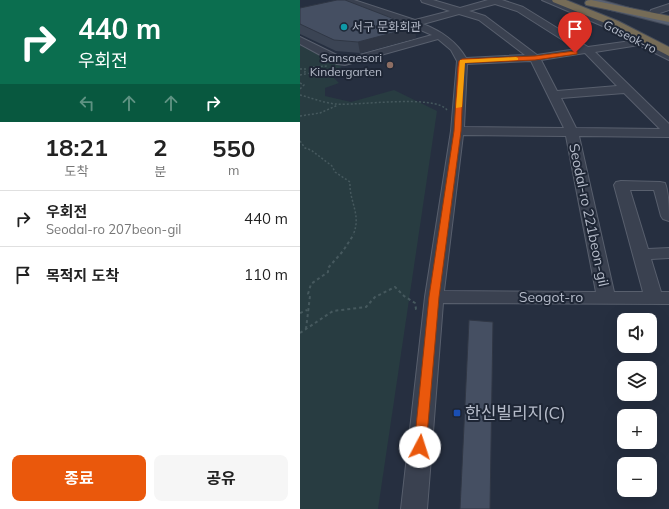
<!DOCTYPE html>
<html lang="ko">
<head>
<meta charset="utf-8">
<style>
	body { margin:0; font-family:Mulish,"Noto Sans KR",sans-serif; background:#f6f6f6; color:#222; height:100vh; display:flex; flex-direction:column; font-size:15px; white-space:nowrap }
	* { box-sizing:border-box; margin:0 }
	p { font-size:13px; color:#767676 }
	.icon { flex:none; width:22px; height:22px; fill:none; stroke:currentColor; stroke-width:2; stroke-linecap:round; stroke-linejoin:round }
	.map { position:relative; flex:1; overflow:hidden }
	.sheet { display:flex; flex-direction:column; background:#fff; width:300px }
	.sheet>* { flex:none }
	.hud { background:#0b6e4f; color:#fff; overflow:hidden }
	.buttons { position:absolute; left:317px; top:313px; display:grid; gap:8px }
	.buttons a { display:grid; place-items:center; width:40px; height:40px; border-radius:8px; background:#fff; box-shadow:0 4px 16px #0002; font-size:20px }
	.pin { position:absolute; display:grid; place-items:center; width:34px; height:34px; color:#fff; margin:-41px -17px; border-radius:50% 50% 50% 0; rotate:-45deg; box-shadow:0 0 4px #0007 }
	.pin .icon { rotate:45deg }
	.me { position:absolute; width:44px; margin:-22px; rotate:5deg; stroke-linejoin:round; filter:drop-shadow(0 0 3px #0008) }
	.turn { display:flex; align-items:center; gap:14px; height:84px; padding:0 12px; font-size:18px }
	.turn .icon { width:52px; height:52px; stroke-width:2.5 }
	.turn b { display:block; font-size:28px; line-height:34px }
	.lanes { display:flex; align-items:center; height:38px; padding:0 12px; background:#0003; justify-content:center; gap:20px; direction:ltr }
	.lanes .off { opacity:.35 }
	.eta { display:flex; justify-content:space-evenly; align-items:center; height:68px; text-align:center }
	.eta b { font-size:24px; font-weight:700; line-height:28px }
	.button { display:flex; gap:8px; margin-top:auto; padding:8px 12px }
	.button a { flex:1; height:46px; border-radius:8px; background:#ea580c; color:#fff; font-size:16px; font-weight:700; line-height:46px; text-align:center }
	.button a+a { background:#f6f6f6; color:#222 }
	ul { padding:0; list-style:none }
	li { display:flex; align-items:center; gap:12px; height:56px; padding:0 12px; border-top:1px solid #e0e0e0 }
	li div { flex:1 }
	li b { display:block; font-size:15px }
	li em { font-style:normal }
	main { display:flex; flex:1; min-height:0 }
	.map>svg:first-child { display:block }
</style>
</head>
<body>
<main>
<section class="sheet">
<div class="hud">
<div class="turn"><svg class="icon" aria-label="right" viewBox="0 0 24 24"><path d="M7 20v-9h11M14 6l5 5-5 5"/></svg><div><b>440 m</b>우회전</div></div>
<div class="lanes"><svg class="icon off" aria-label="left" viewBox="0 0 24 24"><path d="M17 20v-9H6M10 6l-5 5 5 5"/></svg><svg class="icon off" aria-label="ahead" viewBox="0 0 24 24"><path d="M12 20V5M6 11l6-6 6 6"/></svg><svg class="icon off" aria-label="ahead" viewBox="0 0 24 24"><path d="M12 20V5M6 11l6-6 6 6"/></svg><svg class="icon" aria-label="right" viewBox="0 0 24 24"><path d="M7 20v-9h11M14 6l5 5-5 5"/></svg></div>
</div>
<div class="eta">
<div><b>18:21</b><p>도착</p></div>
<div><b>2</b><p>분</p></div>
<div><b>550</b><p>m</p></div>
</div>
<ul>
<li><svg class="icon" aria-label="right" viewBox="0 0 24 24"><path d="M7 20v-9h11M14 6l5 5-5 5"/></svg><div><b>우회전</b><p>Seodal-ro 207beon-gil</p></div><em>440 m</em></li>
<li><svg class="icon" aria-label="arrive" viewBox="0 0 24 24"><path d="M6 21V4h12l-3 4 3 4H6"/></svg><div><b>목적지 도착</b></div><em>110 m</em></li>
</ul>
<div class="button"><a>종료</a><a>공유</a></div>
</section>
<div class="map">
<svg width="369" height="509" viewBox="0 0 369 509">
	<rect width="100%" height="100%" fill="#262f40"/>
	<path fill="#283c41" d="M0,45L42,67L28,72L39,83L25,88V96L51,102L94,90L137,111L78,509H0Z"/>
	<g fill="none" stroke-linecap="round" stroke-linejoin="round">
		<g stroke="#585f6d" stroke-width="2">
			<path id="minor" d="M42,0H54L115,20L150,11L122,2L121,0H133L160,8L188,0H202L223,7L288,47L331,41L305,27L242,0H253L311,23L369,53V60L339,45L295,52L369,124V137L279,136L314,292H343L314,185L316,182L321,181L360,182L365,183C369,193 369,209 369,221L363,219L361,216L354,190H330L348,249L369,248V258L351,259L361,292H369V304L143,303L127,509H101L125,297L151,131L157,61L151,50L138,39L45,65L37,64L0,44V37L45,59L132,35L96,19L43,2ZM195,4L217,11L277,49L237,55L185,16L169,11ZM159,14L179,20L225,55L166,58C156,41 141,31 123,24ZM285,53L317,86L257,91L241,60ZM231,61L264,128L164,127L167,64ZM324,93L360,129L276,128L261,98ZM163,135L266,136L296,292L144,291Z
				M369,4V10L354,15L350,12L351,10Z"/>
		</g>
		<g stroke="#434a59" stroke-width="2">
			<path id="major" d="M287,0H301L369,19V25L303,8L288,2Z"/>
		</g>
		<g stroke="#454c5a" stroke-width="2">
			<path id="highway" d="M252,0H266L318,21L369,47V56L310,25L253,2Z
				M291,0L369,16V22L286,5L285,3L286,1Z"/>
		</g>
		<path stroke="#46595e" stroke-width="1.5" stroke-dasharray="2 2" stroke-linecap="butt" d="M0,69H6L4,74
			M0,75L21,71L12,67L27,66
			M0,83L4,85L0,89
			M0,95C12,98 24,103 36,104C57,106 135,94 147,110
			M0,116L20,113L38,105
			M0,141L5,148L11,150L32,166L35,172L50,182C49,202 62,215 53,235"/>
		<path stroke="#46595e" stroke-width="2" stroke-dasharray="3 3" stroke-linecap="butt" d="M0,313L7,310
			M6,329L10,296L8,294L11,284L28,272V268L43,251L54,234
			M0,333L33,311L66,307L75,297L95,287L104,296L115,303L116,309H118"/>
		<use href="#minor" fill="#3a4150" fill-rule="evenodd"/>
		<use href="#major" fill="#586070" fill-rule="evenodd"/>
		<use href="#highway" fill="#766c57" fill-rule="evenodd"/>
	</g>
	<path fill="#3b4454" d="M0,8L116,38L60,53L36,51L0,34Z"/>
	<path fill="#303745" d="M115,27L116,38L60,53L58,42Z"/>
	<path fill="#454f62" stroke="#303745" d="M37,0H45L115,27L58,42L34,40L0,24V8Z
		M169,320L193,322L190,509H160Z"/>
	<path fill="#ea580c" stroke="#983908" d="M275,51H277V54L235,60L164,63L161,131L139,297L126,447L124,451L120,452L115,451L114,447L129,297L154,131L158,67L159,61L162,59L235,56Z"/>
	<path fill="#f59e0b" d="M216,57L218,58V60L165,63L162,107L156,108L160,60Z"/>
	<circle fill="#0f9aa8" stroke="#1e2635" stroke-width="1.5" cx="44" cy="27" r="4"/>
	<circle fill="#8d6e63" stroke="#1e2635" stroke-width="1.5" cx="90" cy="65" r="4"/>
	<rect fill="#1a4fb4" stroke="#1e2635" stroke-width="1.5" x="153" y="409" width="8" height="8" rx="2"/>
	<g text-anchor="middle" stroke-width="4" stroke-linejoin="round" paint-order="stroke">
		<g font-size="12" fill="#b6bcca" stroke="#1e2635" text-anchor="start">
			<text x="52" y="31">서구 문화회관</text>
			<text x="82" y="62" text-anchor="end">Sansaesori<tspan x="82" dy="14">Kindergarten</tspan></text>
		</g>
		<g font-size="12" fill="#b6bcca" stroke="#1e2635">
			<text transform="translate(330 37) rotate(27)" y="4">Gaseok-ro</text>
		</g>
		<g font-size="14" fill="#b6bcca" stroke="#1e2635">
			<text transform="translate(289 215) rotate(78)" y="5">Seodal-ro 221beon-gil</text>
			<text x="251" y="302">Seogot-ro</text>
		</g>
		<g font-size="17" fill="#b6bcca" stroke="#1e2635" text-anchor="start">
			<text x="165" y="419">한신빌리지(C)</text>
		</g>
	</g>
</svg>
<div class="buttons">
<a><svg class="icon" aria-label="sound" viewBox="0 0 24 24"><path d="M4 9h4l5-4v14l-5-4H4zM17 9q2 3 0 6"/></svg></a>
<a><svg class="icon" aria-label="layers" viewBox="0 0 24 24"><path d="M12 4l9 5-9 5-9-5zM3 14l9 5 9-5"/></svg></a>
<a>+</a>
<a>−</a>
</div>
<div class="pin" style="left:275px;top:53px;background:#d93025"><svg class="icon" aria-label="arrive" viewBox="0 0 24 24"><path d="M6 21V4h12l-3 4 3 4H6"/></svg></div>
<svg class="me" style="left:120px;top:447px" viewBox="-20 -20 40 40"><circle r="19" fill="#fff"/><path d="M0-13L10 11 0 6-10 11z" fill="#ea580c"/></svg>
</div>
</main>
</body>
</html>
